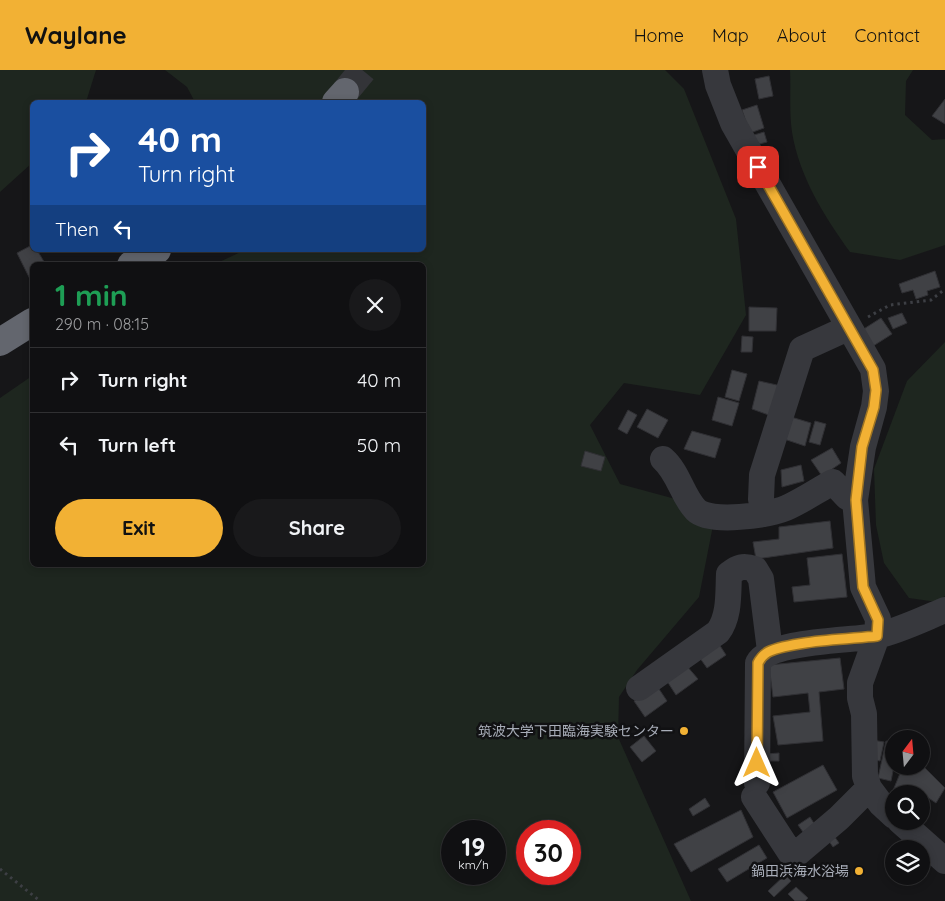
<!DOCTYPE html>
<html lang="en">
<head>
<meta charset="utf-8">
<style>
	body { margin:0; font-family:Quicksand,"Noto Sans JP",sans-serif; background:#19191b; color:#f1f3f6; height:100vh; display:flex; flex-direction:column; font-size:19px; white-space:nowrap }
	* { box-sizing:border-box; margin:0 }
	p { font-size:16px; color:#9c9d9f }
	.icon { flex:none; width:28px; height:28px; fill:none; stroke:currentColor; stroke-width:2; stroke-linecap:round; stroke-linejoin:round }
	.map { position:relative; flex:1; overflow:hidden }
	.side { position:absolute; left:30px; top:192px; width:396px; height:305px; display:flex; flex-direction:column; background:#101012; border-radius:8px; box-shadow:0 2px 8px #0003,0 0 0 1px #303032 }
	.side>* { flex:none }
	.top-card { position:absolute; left:30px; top:30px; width:396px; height:152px; border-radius:8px; box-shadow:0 2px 8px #0003,0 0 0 1px #303032; background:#1a4fa0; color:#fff; overflow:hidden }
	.needle { width:32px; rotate:16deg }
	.buttons { position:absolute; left:885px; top:660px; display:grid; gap:10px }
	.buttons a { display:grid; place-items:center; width:45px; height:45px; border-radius:50%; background:#101012; box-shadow:0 2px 8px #0003,0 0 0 1px #303032; font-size:25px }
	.speed { position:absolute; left:441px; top:750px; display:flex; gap:10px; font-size:25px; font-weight:700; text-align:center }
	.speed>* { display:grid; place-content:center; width:65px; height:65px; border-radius:50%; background:#101012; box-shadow:0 2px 8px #0003,0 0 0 1px #303032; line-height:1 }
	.speed small { font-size:12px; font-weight:400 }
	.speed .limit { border:8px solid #d22; background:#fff; color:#111 }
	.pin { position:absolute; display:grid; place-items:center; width:42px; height:42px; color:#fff; margin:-21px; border-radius:10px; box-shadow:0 2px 8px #0006 }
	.me { position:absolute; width:55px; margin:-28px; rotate:0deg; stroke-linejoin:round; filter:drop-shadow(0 0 4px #0008) }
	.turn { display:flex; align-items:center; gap:18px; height:105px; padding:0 25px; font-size:22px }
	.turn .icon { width:65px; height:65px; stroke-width:2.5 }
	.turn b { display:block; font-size:35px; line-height:42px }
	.then { display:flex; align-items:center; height:48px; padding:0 25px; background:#0003; gap:10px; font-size:19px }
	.round { display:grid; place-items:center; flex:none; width:52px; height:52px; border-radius:26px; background:#19191b }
	.summary { display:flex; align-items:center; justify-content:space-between; height:85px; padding:0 25px }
	h1 { font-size:30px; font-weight:800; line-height:38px; color:#1e9e55 }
	.button { display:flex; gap:10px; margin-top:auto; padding:10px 25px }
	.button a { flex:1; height:58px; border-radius:30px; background:#f2b134; color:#111; font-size:20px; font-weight:800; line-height:58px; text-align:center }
	.button a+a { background:#19191b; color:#f1f3f6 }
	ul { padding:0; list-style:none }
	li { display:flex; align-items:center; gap:15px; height:65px; padding:0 25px; border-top:1px solid #303032 }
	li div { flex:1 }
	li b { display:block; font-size:19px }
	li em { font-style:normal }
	header { display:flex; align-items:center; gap:30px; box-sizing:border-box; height:70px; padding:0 25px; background:#f2b134; color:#111 }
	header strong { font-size:24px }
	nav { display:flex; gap:28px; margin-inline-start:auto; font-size:18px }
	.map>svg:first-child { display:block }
</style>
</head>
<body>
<header>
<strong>Waylane</strong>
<nav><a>Home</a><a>Map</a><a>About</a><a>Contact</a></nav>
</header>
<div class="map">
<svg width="945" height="831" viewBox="0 0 945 831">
	<rect width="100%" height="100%" fill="#161618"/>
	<path fill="#1e261f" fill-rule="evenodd" d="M0,0H96L86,32H32V93L0,122Z
		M165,0H665L684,19L736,149L746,245L700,325L624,313L590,355L620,414L716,440L699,527L637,600L619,627L618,667L691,831H0V328L32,306V495H424V195H213L245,180H424V32H195L187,17ZM452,761H495V804H452ZM528,761H570V804H528Z
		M790,0H913L906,11L905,45L932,70L945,69V175L900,190L850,182C824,146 799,106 792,62C789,42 791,20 790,0Z
		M945,272V526L937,532L909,528L884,493L876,455L874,399L907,311Z"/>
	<path fill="#404145" stroke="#303034" d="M769,6L773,26L759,29L755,9Z
		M945,29V54L932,46Z
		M757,35L764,58L750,63L742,40Z
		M764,62L767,72L756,75L754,65Z
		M32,175V180H37L46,195H32V213L17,183Z
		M935,201L940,217L927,221L928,225L916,229L913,220L902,223L899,214Z
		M749,237L777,238L776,261H749Z
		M902,243L907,253L893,259L888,248Z
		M881,248L892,264L870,278L859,262Z
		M742,266L753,267L752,282H741Z
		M732,300L747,304L739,331L725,327Z
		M759,311L786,317L777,348L752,339Z
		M718,327L739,333L732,356L712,350Z
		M647,339L668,350L658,368L637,357Z
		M628,340L637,345L627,364L618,359Z
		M791,347L811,353L805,376L784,369Z
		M815,351L826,354L820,375L809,372Z
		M692,361L721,369L715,388L684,379Z
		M832,378L841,393L822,406L811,390Z
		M585,381L605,387L601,401L581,396Z
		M801,395L804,411L782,417L781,400Z
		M830,451L833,478L756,489L753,472L779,469V457Z
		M842,484L847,527L794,532L792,517L810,515L807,488Z
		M717,571L726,585L707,598L697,584Z
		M840,588L844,619L819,622L823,671L778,675L773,646L810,642L808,623L773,627L769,595Z
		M686,595L698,609L676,625L665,608Z
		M657,616L667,631L645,647L634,631Z
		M644,666L656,681L642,692L630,677Z
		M872,670L884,672L880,691L872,689Z
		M886,671L894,673V696L891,711L878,708Z
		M779,683V691H767L766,684Z
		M921,694L945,718L936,733L915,719L911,724H894V731L890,728L903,696H921Z
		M823,695L837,720L787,748L773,722Z
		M705,728L710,736L693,746L689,739Z
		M741,740L753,767L691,802L674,774Z
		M810,747L815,755L803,762L798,755Z
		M832,763L839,773L833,777L826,767Z
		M759,775L767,788L727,812L718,799Z
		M785,805L791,811L774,827L768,821Z
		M796,817L808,828L805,831H795L788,824Z"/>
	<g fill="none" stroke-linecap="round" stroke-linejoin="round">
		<path stroke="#333438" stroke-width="28" stroke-dasharray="28 14" stroke-linecap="butt" d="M345,22L363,0"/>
		<path stroke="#3d3f44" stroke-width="3" stroke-dasharray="2.5 4" stroke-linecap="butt" d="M868,247L890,235L931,230L945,219
			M0,799L40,831"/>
		<path stroke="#37383d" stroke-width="26" d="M715,0L718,15L733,53L873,299L876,321L874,337L863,377L855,430L863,517L878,549L877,566L860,613V628L864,644L865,706L869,718L881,734L894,746
			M663,389C679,403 682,426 696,440C710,454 769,445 786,438C802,431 818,420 833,412L847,427L855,430
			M764,444L761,429L762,405L802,279L848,258
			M639,618L718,562C730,546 728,523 729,504C738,497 743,495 755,499L761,509L770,581
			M757,713L758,593C770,570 849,571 876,566C899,561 923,549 945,540
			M754,727L793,787L839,748L869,718
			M900,751L945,791"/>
		<path stroke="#63666e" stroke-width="28" d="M336,32L345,22
			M131,195L157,180
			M0,272L32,252"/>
	</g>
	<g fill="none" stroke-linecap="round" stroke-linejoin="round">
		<g stroke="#9d7322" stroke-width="12">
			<path id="route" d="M757,693L758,593C761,587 763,585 768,582C791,571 850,569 877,566L878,550L863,517L856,430L862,377L874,337L876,320L873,300L758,97"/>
		</g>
		<use href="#route" stroke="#f2b134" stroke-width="9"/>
	</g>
	<g fill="#f2b134" stroke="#111113" stroke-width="2">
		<circle cx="684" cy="661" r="5"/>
		<circle cx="859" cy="801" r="5"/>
	</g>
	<g text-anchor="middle" stroke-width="5" stroke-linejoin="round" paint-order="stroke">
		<g font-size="14" fill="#a8adb8" stroke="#111113" text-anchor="end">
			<text x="674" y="666">筑波大学下田臨海実験センター</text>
			<text x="849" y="806">鍋田浜海水浴場</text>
		</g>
	</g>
</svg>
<div class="buttons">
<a><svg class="needle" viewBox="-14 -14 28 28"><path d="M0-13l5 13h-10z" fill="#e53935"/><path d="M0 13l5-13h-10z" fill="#9c9d9f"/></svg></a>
<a><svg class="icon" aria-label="search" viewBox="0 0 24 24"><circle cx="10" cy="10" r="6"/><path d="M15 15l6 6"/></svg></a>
<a><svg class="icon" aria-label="layers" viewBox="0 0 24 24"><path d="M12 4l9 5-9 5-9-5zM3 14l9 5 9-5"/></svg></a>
</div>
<div class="speed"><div>19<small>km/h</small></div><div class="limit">30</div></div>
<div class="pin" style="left:758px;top:97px;background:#d93025"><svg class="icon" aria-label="arrive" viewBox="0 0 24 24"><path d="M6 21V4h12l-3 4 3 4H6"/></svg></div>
<svg class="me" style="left:757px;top:693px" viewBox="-20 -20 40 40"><path d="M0-17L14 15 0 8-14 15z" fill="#f2b134" stroke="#fff" stroke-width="4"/></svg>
<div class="top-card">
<div class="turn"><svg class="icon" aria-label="right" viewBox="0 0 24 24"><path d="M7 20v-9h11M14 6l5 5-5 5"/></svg><div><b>40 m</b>Turn right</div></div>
<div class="then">Then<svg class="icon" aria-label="left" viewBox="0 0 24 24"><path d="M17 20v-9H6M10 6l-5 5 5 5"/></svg></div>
</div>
<section class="side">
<div class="summary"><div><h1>1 min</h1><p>290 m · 08:15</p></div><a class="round"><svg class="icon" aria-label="close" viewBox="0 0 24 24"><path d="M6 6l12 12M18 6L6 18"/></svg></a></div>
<ul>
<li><svg class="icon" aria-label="right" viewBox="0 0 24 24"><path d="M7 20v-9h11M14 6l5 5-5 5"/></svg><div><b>Turn right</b></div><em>40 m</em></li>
<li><svg class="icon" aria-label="left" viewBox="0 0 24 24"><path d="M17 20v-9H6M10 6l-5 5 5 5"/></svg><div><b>Turn left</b></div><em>50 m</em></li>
</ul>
<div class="button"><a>Exit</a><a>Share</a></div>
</section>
</div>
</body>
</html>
